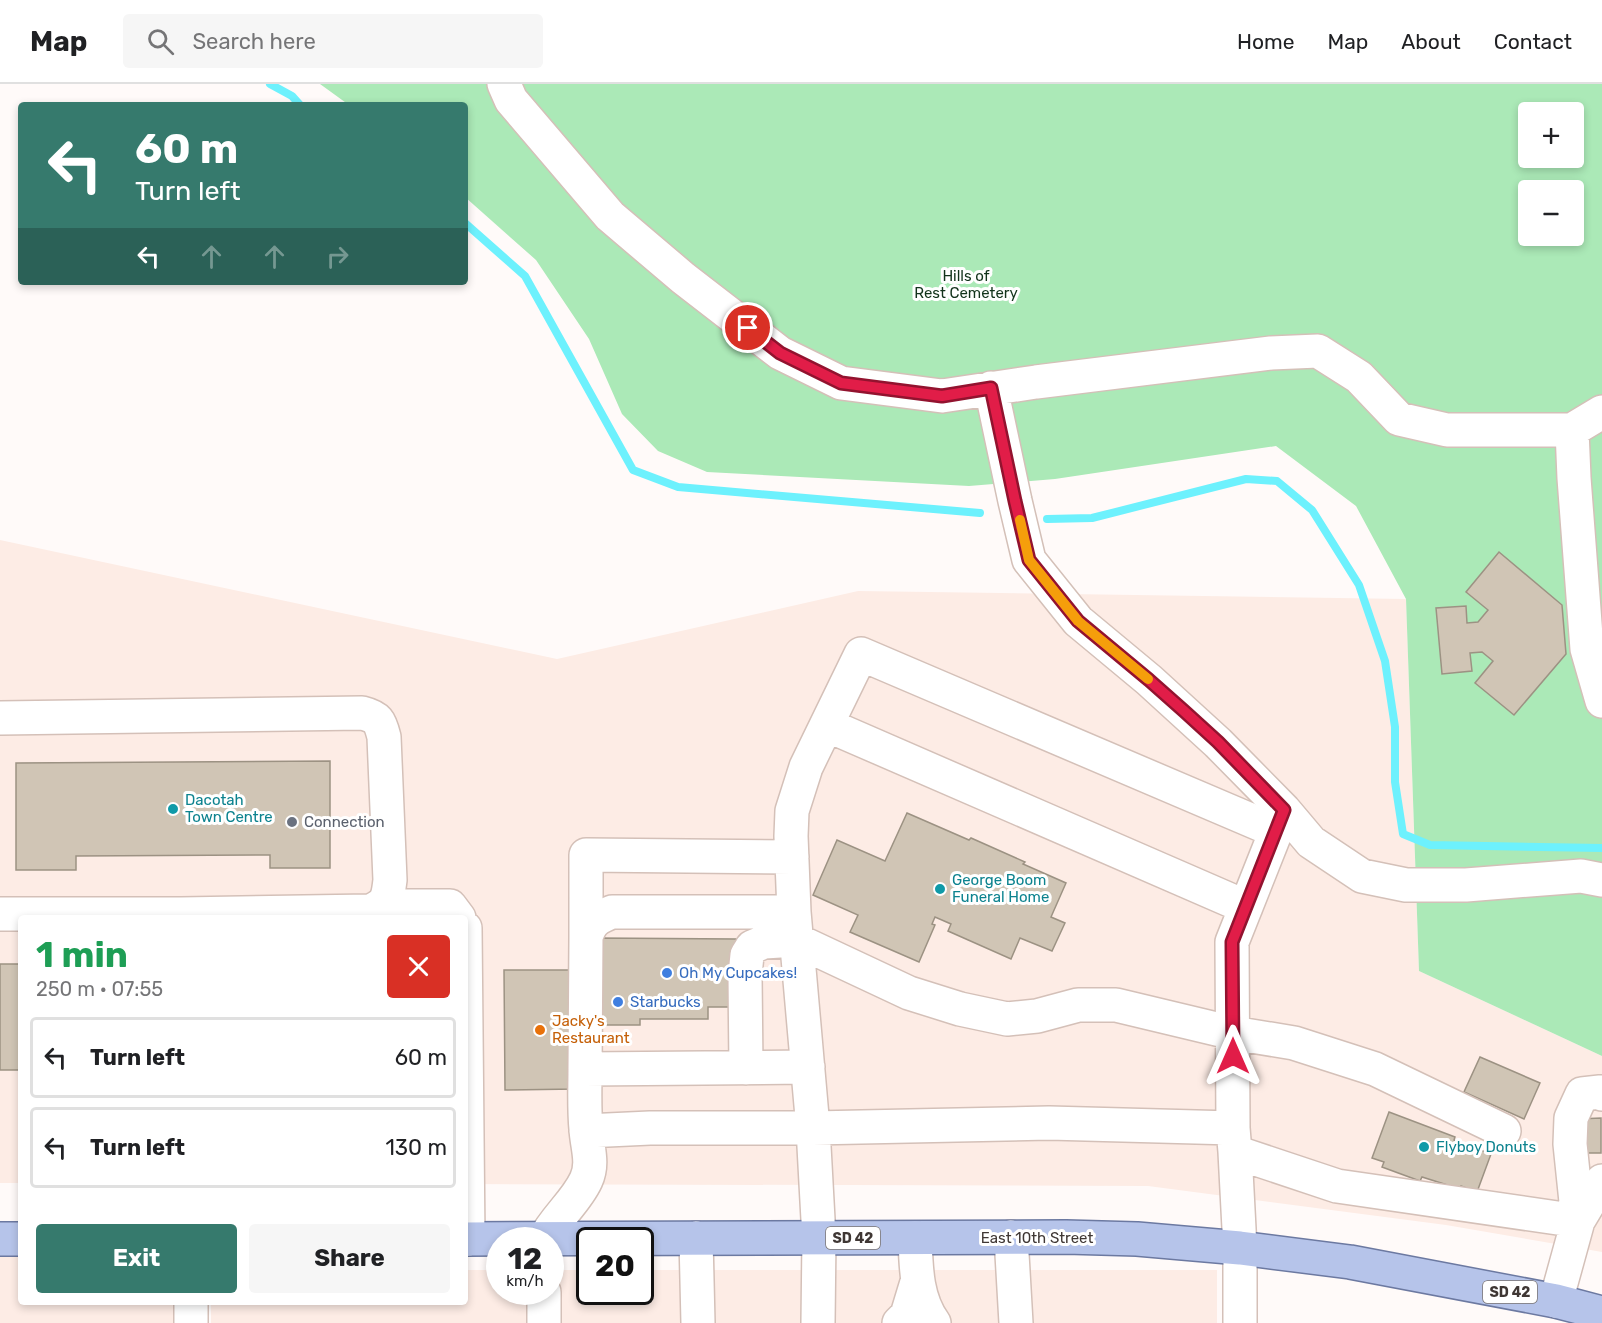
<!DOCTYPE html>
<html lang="en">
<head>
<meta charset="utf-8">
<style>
	body { margin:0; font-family:Rubik,sans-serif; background:#f6f6f6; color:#202124; height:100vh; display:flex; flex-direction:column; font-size:22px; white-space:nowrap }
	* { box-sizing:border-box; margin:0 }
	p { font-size:20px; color:#757577 }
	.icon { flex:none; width:33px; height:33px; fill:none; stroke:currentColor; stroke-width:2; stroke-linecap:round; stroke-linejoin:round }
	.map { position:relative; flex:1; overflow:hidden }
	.panel { position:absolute; left:18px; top:831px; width:450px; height:390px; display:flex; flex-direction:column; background:#fff; border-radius:6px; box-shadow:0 3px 9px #0003 }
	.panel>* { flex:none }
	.banner { position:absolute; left:18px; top:18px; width:450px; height:183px; border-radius:6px; box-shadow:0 3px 9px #0003; background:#367a6d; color:#fff; overflow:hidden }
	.fabs { position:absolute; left:1518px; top:18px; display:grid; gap:12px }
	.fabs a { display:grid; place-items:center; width:66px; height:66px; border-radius:6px; background:#fff; box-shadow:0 3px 9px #0003; font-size:30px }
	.speed { position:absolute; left:486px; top:1143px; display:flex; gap:12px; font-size:30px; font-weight:700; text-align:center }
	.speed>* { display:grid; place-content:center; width:78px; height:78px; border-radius:50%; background:#fff; box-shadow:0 3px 9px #0003; line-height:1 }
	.speed small { font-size:15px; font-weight:400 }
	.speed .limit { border:3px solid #111; border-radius:9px; background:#fff; color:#111 }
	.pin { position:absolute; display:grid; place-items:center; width:51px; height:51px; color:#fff; margin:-26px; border:3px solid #fff; border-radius:50%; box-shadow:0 2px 6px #0007 }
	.me { position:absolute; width:66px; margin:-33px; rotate:0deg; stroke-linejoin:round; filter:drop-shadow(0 0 4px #0008) }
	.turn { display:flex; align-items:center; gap:21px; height:126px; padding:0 18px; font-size:27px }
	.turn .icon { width:78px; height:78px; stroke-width:2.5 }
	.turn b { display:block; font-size:42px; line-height:51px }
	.lanes { display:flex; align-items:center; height:57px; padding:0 18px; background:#0003; justify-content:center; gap:30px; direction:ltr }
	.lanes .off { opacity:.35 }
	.round { display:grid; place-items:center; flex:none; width:63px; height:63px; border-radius:6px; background:#f6f6f6 }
	.summary { display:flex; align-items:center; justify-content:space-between; height:102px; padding:0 18px }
	h1 { font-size:36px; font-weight:700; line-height:45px; color:#1e9e55 }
	.primary-button { display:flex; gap:12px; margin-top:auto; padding:12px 18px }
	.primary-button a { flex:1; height:69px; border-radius:6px; background:#367a6d; color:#fff; font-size:24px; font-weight:700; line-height:69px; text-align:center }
	.primary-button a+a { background:#f6f6f6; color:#202124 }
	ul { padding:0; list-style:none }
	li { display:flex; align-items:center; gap:18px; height:81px; margin:0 12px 9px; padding:0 6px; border:3px solid #e0e0e0; border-radius:6px }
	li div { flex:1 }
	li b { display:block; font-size:22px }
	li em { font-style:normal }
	header { display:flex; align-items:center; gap:36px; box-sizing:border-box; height:84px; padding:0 30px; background:#fff; border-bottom:2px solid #e0e0e0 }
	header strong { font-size:28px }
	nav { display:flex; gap:33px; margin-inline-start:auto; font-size:21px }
	.search { width:420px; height:54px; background:#f6f6f6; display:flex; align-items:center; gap:15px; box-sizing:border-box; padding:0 21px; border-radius:6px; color:#757577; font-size:22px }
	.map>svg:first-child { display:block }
</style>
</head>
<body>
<header>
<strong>Map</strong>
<div class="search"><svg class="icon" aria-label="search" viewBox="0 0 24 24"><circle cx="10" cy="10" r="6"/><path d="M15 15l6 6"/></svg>Search here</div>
<nav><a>Home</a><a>Map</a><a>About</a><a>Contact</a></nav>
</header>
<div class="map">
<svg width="1602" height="1239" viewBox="0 0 1602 1239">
	<rect width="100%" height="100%" fill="#fffaf9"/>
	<path fill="#fdece5" d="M0,456L557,575L858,507L1406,515L1419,887L1602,972V1168L1446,1141L1148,1102L465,1100V834H21V1099H0Z
		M0,1169H21V1218H178V1239H0Z
		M465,1186H499L500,1208H550L551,1186H589L590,1208H640L641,1186H1217V1239H211V1218H465Z"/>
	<path fill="#abe9b7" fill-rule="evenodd" d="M320,0H1602V972L1419,887L1406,515L1356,422L1276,362L1055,395L969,402L707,388L658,367L622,330L589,255L536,176L465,113V21H349ZM1528,28H1574V74H1528ZM1528,106H1574V152H1528Z"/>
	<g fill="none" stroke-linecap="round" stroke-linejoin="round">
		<path stroke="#6df1fd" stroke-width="8" d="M270,0L292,12L300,21
			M465,139L525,192L633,386L678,403L980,429
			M1047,435L1092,434L1246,395L1277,397L1312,426L1359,501L1385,577L1395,643V698L1403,750L1430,761L1602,764"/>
	</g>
	<path fill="#d0c5b5" stroke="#9c9283" stroke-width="1.5" d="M1499,468L1562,521L1566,570L1514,631L1475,599L1493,577L1482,568L1470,569L1472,587L1442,590L1436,524L1466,522L1467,539L1478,538L1488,526L1466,508Z
		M330,677V784H270V771L76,772V786H16V679Z
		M907,729L969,756L971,754L1025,778L1023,780L1066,799L1051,833L1065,839L1052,867L1020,854L1011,875L948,847L951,840L935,833L932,840L935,841L919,878L850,848L858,831L813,811L837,756L885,777Z
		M598,854L736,855V923H708V935H640V941H598Z
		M0,880H21V986H0Z
		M504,886H575L576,1005L505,1006Z
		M1480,973L1540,999L1524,1035L1464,1008Z
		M1389,1028L1455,1053L1454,1056L1491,1070L1477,1108L1461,1102L1460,1105L1422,1093L1420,1097L1382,1083L1384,1078L1372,1074Z
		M1601,1034V1069H1579L1578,1035Z"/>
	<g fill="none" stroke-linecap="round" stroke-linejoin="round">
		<g stroke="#d4c0b8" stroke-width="36">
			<path id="minor" d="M504,0L511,16L610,132L683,194L780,269L841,299L942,312L1036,298L1271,269L1318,267L1359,293L1399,335L1447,346H1572
				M991,304L1015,417L1029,476L1078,537L1149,596L1218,659L1284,726L1311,758L1362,792L1406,801H1466L1581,792L1602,796
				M1602,328L1572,346L1574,394L1587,565L1602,617
				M0,634L362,629C378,633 380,637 384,653L390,796C388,814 387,820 370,827L181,830H0
				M827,641L1246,823
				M1284,727L1232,858L1233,1044L1235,1068L1337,1102L1578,1137L1556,1217
				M381,822H450L459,834
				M465,844L468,1155
				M586,853V771L792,773
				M746,984L745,891L747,871L752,863L764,858L796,856L909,909L960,925L1007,935L1037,932L1078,921H1116L1233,949L1294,959L1375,985L1504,1047
				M585,985L586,853C591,837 597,834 612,828H794
				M586,1047L650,1044H813L1049,1039L1233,1044
				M1235,1068L1240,1164V1239
				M1578,1137L1570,1060L1571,1034L1582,1010L1600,1008L1602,1010
				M1578,1137L1602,1097
				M1011,1153L1016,1239
				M696,1154L698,1239
				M915,1154C916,1183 916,1214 934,1239
				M544,1156C554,1135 576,1118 586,1096C594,1079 587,1063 586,1045C584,1025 585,1005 585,985L808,983
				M544,1208V1239
				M191,1218V1239
				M818,1239L819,1154L813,1044L794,828L791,752L792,727L806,683L861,570L1276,747
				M899,1239L907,1231L917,1198"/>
		</g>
		<g stroke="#6c79a1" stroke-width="36">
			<path id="major" d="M0,1155H21
				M465,1155L1066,1153L1137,1155L1240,1164L1350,1178L1556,1217L1602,1229"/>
		</g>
		<use href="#minor" stroke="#fff" stroke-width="33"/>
		<use href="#major" stroke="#b6c4ea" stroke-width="33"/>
	</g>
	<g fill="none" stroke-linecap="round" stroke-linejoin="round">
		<g stroke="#92132f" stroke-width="15">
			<path id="route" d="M748,244L780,269L841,299L942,312L991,304L1015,417L1029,476L1078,537L1149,596L1184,627L1218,658L1284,726L1232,858L1233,972"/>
		</g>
		<use href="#route" stroke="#e11d48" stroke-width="10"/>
		<path stroke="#f59e0b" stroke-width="10" d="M1020,436L1029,476L1078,537L1148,595"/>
	</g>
	<g fill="#0f9aa8" stroke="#fff" stroke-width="2">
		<circle cx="173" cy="725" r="6"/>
		<circle cx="940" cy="805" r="6"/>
		<circle cx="1424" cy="1063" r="6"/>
	</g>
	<circle fill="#6b7280" stroke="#fff" stroke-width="2" cx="292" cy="738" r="6"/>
	<g fill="#3f7fe0" stroke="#fff" stroke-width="2">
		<circle cx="667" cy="889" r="6"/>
		<circle cx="618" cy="918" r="6"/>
	</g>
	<circle fill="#e8710a" stroke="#fff" stroke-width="2" cx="540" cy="946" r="6"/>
	<g text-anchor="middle" stroke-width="6" stroke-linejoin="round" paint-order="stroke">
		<g fill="#fff" stroke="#797371" stroke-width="1.5">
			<rect x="826" y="1143" width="54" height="22" rx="4.5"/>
			<rect x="1483" y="1197" width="54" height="22" rx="4.5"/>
		</g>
		<g font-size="14" font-weight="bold" fill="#3f3734">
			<text x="853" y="1159">SD 42</text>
			<text x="1510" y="1213">SD 42</text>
		</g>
		<g font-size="15" fill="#12331b" stroke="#fff">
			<text x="966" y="197">Hills of<tspan x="966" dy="17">Rest Cemetery</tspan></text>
		</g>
		<g font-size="15" fill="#0d838f" stroke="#fff" text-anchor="start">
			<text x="185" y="721">Dacotah<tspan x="185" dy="17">Town Centre</tspan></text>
			<text x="952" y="801">George Boom<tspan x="952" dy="17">Funeral Home</tspan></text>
			<text x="1436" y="1068">Flyboy Donuts</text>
		</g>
		<g font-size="15" fill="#5b616d" stroke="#fff" text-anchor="start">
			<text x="304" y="743">Connection</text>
		</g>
		<g font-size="15" fill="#366cbe" stroke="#fff" text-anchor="start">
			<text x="679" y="894">Oh My Cupcakes!</text>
			<text x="630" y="923">Starbucks</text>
		</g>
		<g font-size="15" fill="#c56008" stroke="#fff" text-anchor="start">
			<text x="552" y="942">Jacky's<tspan x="552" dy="17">Restaurant</tspan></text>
		</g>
		<g font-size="15" fill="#3f3734" stroke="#fff">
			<text x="1037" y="1159">East 10th Street</text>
		</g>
	</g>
</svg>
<div class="fabs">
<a>+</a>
<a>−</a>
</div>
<div class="speed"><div>12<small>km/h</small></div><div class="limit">20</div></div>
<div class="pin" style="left:748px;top:244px;background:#d93025"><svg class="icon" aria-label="arrive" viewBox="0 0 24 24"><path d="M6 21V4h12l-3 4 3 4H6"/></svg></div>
<svg class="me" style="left:1233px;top:972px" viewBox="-20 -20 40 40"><path d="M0-17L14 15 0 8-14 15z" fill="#e11d48" stroke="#fff" stroke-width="4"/></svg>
<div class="banner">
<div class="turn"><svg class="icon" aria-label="left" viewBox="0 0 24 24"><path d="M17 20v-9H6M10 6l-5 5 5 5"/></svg><div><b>60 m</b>Turn left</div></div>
<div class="lanes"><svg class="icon" aria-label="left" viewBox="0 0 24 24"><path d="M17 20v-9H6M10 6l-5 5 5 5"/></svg><svg class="icon off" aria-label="ahead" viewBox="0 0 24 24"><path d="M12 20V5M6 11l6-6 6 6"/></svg><svg class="icon off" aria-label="ahead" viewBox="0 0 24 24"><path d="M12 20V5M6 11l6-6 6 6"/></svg><svg class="icon off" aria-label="right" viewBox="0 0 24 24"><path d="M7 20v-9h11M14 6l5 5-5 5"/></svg></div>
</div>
<section class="panel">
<div class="summary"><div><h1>1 min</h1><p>250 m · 07:55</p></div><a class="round" style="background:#d93025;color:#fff"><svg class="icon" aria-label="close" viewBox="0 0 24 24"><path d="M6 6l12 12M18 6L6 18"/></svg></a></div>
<ul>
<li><svg class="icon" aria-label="left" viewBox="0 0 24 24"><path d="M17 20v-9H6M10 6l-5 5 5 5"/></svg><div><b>Turn left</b></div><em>60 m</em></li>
<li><svg class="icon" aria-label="left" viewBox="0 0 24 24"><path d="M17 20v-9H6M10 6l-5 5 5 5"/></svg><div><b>Turn left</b></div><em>130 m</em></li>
</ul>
<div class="primary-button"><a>Exit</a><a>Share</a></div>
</section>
</div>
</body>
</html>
